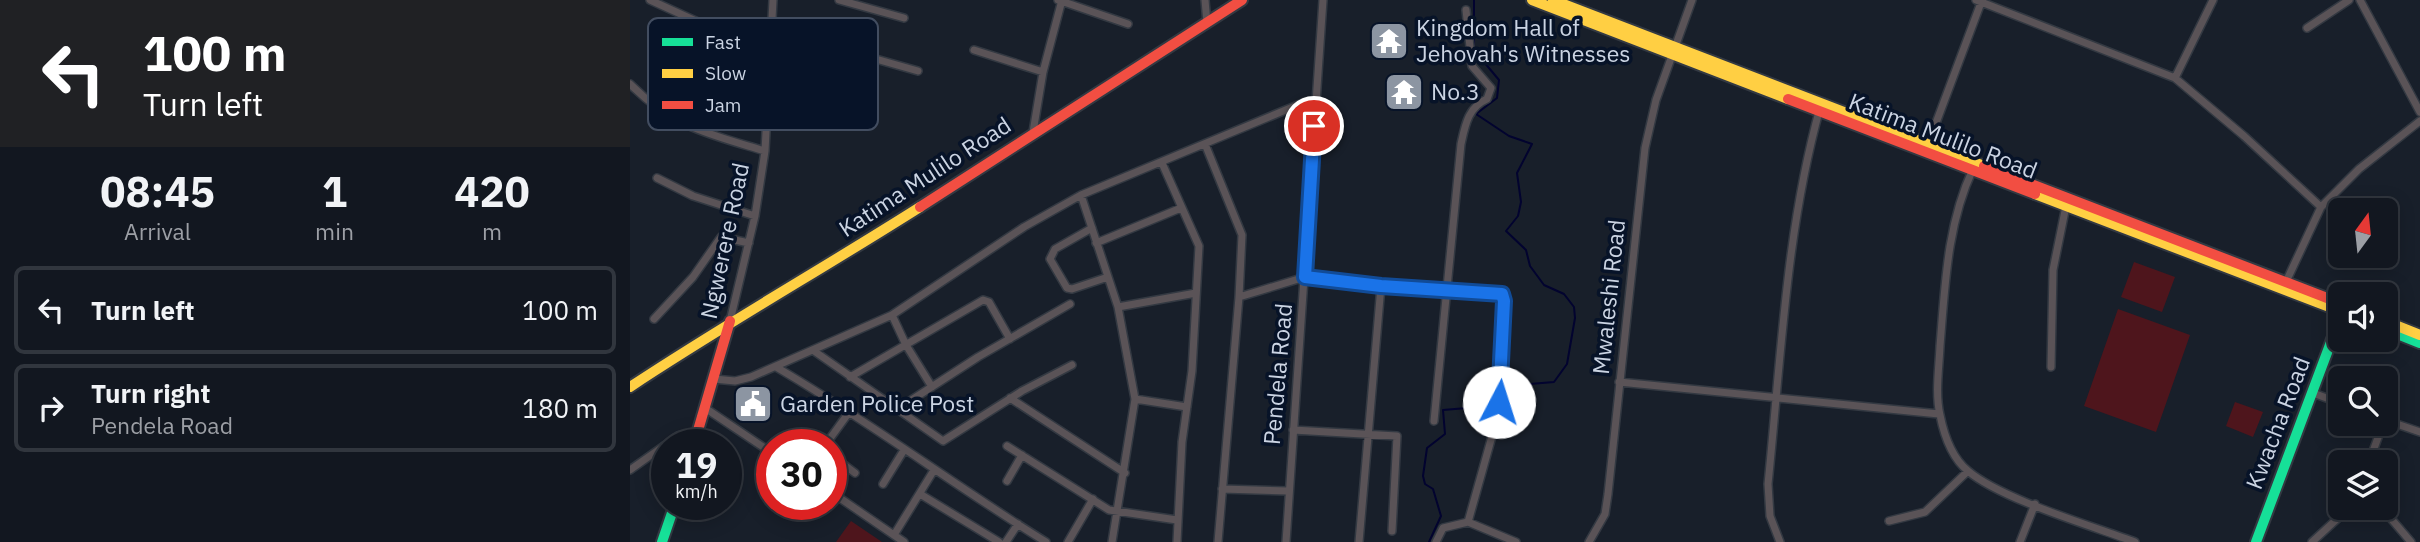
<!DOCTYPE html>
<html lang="en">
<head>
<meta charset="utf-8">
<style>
	body { margin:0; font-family:"IBM Plex Sans",sans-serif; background:#1f242d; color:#f1f3f6; height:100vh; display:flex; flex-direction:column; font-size:26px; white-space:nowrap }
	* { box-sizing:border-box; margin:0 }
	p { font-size:23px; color:#9c9fa5 }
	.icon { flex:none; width:38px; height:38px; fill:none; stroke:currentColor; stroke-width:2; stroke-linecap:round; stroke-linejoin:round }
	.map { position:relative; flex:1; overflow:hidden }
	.drawer { display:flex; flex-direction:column; background:#121720; width:630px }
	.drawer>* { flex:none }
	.guide { background:#202124; color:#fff; overflow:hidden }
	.needle { width:46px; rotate:15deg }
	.tools { position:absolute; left:1698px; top:198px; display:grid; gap:14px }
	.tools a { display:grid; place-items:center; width:70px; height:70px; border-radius:10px; background:#121720; box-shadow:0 4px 18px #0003,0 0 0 2px #31363e; font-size:35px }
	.speed { position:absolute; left:21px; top:429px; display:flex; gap:14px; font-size:35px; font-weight:700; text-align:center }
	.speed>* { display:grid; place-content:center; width:91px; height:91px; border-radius:50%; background:#121720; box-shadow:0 4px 18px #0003,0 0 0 2px #31363e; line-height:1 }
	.speed small { font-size:18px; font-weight:400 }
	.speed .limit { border:10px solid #d22; background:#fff; color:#111 }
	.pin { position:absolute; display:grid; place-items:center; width:60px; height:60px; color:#fff; margin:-30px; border:4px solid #fff; border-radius:50%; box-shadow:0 2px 7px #0007 }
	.me { position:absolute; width:77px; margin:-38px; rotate:5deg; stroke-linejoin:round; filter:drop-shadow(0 0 5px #0008) }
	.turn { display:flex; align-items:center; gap:24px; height:147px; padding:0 28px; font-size:32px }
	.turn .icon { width:91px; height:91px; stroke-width:2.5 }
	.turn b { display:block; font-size:49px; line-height:60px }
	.eta { display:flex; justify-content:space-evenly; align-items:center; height:119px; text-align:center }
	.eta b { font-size:42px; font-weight:800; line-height:49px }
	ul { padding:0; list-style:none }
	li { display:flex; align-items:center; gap:21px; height:88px; margin:0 14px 10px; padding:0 14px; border:4px solid #31363e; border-radius:10px }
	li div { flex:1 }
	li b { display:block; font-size:26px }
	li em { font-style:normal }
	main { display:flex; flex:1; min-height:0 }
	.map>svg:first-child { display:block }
</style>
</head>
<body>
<main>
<section class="drawer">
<div class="guide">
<div class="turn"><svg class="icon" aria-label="left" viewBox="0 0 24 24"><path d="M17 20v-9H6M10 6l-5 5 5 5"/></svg><div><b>100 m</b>Turn left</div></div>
</div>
<div class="eta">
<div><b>08:45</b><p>Arrival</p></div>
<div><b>1</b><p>min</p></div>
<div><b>420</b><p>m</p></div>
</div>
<ul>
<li><svg class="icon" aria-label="left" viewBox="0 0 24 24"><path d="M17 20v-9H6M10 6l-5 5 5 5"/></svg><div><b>Turn left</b></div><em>100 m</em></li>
<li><svg class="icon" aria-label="right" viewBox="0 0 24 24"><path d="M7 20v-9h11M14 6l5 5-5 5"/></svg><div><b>Turn right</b><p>Pendela Road</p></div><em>180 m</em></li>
</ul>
</section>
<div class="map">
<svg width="1790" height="542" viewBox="0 0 1790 542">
	<rect width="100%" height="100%" fill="#181f2a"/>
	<path fill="#4e151c" d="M1504,262L1545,277L1532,312L1491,297Z
		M1488,309L1560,335L1526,432L1454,406Z
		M1605,402L1633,412L1623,437L1596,426Z
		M221,521L252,542H206Z"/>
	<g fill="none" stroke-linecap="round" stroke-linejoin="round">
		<path stroke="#02032f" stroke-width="2" d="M844,0V50L869,80L867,98L846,114L879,136L902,144L887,173L891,202L888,216L876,231L896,250L900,266L914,285L934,294L944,307L945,318L937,364L924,382L888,385L880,393
			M799,542L811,516L803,489L795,484L793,476L797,448L815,434L813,410L849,407L866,396"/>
		<g stroke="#333942" stroke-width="10">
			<path id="street" d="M20,0L68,22L143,39
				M209,0L274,18
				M428,0L498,24
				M575,0L577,23
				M1346,0L1545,78L1614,136L1691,207
				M1730,0L1790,112
				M1677,28L1719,0
				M143,46L172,38L288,71
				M344,50L413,72
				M1545,78L1583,0
				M0,84C43,127 79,134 135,151
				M403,132L413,72L432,0
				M575,144L612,235L609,297
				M1297,147L1352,0
				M532,163L569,246L562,371L552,442L547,542
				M1343,169C1317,224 1315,286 1310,346C1309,369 1305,393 1310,415C1314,435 1322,458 1338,471C1371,499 1462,526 1505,542
				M27,178L63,196L125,216
				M451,195L488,307L505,399L482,542
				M462,228L425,249L420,259L437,288L442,289L478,277
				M466,243L551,208
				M1655,284L1691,207L1729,169L1790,121
				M488,307L566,293
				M262,315L276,345L302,387
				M24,319L63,277L91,237L119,243
				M100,321L125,216L135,151L143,0
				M184,351L313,441L392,391L442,365
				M146,367C239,421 325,486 416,542
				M1421,367L1423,270L1436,206
				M220,377L353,300L359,302L380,339
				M84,379L105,381L121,377L262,315L394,227L451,195L675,102L686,100
				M989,382L1309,414
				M1683,393L1710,403
				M380,398L495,473
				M505,399L557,407
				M75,408L142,453
				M266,410L348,357L440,304
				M1755,420L1790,432
				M804,421L831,144C835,126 838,107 857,99L861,88L842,66L836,10
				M663,430L767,436L762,531
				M196,444L220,411
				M377,446L479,510L547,520
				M201,455L225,473
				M1739,462L1753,424
				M0,470L48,436L68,432
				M377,481L392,455
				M253,484L274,450
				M592,489L658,491
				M201,492L274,542
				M290,494L369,542
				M1752,508L1781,542
				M1259,521L1295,512L1338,471
				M264,535L304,470
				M376,542L388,524
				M438,542L463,499
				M588,542L609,297L675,277L751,286L871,294L874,301L872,383L866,422L838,522
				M656,542L693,0
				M729,542L751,286
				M806,542L813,528L838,522L886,542
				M959,542L975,514L978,494L1015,148L1026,100L1062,0
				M1150,542L1140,516L1138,484C1151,358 1156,230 1190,108
				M1390,542L1405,504
				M1682,542L1719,508"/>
		</g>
		<g stroke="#333942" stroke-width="14">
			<path id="fast" d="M1755,329L1790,343
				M32,542L45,504
				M1626,542L1710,318"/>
		</g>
		<g stroke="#333942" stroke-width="14">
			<path id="slow" d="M902,0L1158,99
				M923,0L1354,166
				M1405,194L1710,311
				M1755,321L1790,335
				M0,387C95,324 194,268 290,207"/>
		</g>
		<g stroke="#333942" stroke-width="14">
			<path id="jam" d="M1158,99L1405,194
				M1354,166L1710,303
				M290,207L612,0
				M64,444L100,321"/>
		</g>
		<use href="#street" stroke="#5a5357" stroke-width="7"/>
		<use href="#fast" stroke="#16e098" stroke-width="10"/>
		<use href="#slow" stroke="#ffcf43" stroke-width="10"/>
		<use href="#jam" stroke="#f24e42" stroke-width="10"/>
	</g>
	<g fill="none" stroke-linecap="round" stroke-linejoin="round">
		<g stroke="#114b97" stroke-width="18">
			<path id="route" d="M684,126L675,277L751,286L872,294L874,301L869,402"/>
		</g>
		<use href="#route" stroke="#1a73e8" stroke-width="12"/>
	</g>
	<defs>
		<g id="temple-square" transform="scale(2.0125)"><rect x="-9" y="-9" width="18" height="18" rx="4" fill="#8c95a2" stroke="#071328"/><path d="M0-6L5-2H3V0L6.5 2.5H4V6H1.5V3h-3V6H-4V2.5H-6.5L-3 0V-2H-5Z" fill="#fff"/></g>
		<g id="civic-square" transform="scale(2.0125)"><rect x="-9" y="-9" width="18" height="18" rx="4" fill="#8c95a2" stroke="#071328"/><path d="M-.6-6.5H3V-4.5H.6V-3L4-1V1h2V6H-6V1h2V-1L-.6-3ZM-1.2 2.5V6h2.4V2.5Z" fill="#fff"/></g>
	</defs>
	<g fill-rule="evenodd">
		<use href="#temple-square" x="759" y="41"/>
		<use href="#temple-square" x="774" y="92"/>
		<use href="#civic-square" x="123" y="404"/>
	</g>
	<g text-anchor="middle" stroke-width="7" stroke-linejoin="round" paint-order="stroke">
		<g font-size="23" fill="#cbd4e3" stroke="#071328" text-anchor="start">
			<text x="786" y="36">Kingdom Hall of<tspan x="786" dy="26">Jehovah's Witnesses</tspan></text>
			<text x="801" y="100">No.3</text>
			<text x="150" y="412">Garden Police Post</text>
		</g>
		<g font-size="23" fill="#cbd4e3" stroke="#071328">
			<text transform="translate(1313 136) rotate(21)" y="8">Katima Mulilo Road</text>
			<text transform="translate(295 177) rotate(-33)" y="8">Katima Mulilo Road</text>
			<text transform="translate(95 241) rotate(-78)" y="8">Ngwerere Road</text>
			<text transform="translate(979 297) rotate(-84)" y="8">Mwaleshi Road</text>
			<text transform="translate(648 374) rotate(-85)" y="8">Pendela Road</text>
			<text transform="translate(1648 423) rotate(-69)" y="8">Kwacha Road</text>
		</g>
	</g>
	<rect x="18" y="18" width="230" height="112" rx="10" fill="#071328" stroke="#424d60" stroke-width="2"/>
	<rect x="32" y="38" width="31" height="8" fill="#16e098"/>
	<rect x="32" y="69" width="31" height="9" fill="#ffcf43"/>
	<rect x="32" y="101" width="31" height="8" fill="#f24e42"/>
	<g font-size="19" fill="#cbd4e3">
		<text x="75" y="49">Fast</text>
		<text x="75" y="80">Slow</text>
		<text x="75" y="112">Jam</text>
	</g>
</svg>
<div class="tools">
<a><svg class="needle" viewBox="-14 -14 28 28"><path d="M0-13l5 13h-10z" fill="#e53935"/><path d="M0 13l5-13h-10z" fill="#9c9fa5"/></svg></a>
<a><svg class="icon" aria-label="sound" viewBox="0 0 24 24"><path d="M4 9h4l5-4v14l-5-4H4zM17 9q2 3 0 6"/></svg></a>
<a><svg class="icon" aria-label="search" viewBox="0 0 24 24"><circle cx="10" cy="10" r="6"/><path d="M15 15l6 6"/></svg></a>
<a><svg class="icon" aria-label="layers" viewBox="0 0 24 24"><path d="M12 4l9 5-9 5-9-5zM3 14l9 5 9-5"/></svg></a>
</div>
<div class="speed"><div>19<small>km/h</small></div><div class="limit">30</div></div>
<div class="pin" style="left:684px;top:126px;background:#d93025"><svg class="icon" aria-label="arrive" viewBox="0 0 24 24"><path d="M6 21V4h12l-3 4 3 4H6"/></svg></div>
<svg class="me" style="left:869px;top:402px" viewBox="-20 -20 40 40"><circle r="19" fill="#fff"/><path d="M0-13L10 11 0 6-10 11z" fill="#1a73e8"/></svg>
</div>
</main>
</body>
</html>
